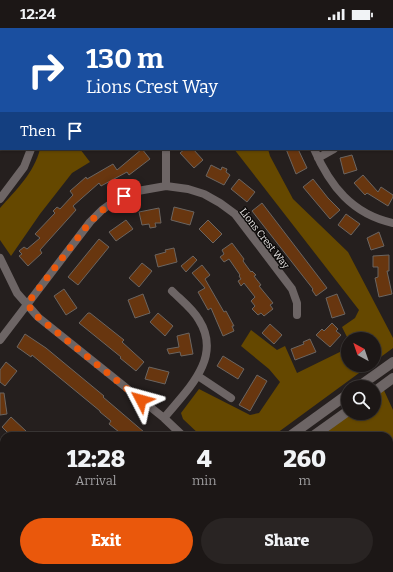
<!DOCTYPE html>
<html lang="en">
<head>
<meta charset="utf-8">
<style>
	body { margin:0; font-family:Bitter,serif; background:#292423; color:#f1f3f6; height:100vh; display:flex; flex-direction:column; font-size:15px; white-space:nowrap }
	* { box-sizing:border-box; margin:0 }
	p { font-size:13px; color:#a09fa1 }
	.icon { flex:none; width:22px; height:22px; fill:none; stroke:currentColor; stroke-width:2; stroke-linecap:round; stroke-linejoin:round }
	.map { position:relative; flex:1; overflow:hidden }
	.side { position:absolute; left:0px; top:404px; width:393px; height:140px; display:flex; flex-direction:column; background:#1c1716; border-radius:12px 12px 0 0; box-shadow:0 1px 3px #0004,0 0 0 1px #3a3635 }
	.side>* { flex:none }
	.banner { position:absolute; left:0px; top:0px; width:393px; height:122px; box-shadow:0 1px 3px #0004,0 0 0 1px #3a3635; background:#1a4fa0; color:#fff; overflow:hidden }
	.needle { width:26px; rotate:320deg }
	.fabs { position:absolute; left:341px; top:304px; display:grid; gap:8px }
	.fabs a { display:grid; place-items:center; width:40px; height:40px; border-radius:50%; background:#1c1716; box-shadow:0 1px 3px #0004,0 0 0 1px #3a3635; font-size:20px }
	.pin { position:absolute; display:grid; place-items:center; width:34px; height:34px; color:#fff; margin:-17px; border-radius:8px; box-shadow:0 2px 6px #0006 }
	.me { position:absolute; width:44px; margin:-22px; rotate:309deg; stroke-linejoin:round; filter:drop-shadow(0 0 3px #0008) }
	.turn { display:flex; align-items:center; gap:14px; height:84px; padding:0 20px; font-size:18px }
	.turn .icon { width:52px; height:52px; stroke-width:2.5 }
	.turn b { display:block; font-size:28px; line-height:34px }
	.then { display:flex; align-items:center; height:38px; padding:0 20px; background:#0003; gap:8px; font-size:15px }
	.eta { display:flex; justify-content:space-evenly; align-items:center; height:68px; text-align:center }
	.eta b { font-size:24px; font-weight:800; line-height:28px }
	.button { display:flex; gap:8px; margin-top:auto; padding:8px 20px }
	.button a { flex:1; height:46px; border-radius:24px; background:#ea580c; color:#fff; font-size:16px; font-weight:800; line-height:46px; text-align:center }
	.button a+a { background:#292423; color:#f1f3f6 }
	.status { display:flex; justify-content:space-between; align-items:center; height:28px; padding:0 20px; background:#1c1716; direction:ltr }
	.status svg { height:11px; fill:currentColor }
	.map>svg:first-child { display:block }
</style>
</head>
<body>
<div class="status"><b>12:24</b><svg viewBox="0 0 49 12"><path d="M0 12V9h3v3zM5 12V6h3v6zM10 12V3h3v9zM15 12V0h3v12zM26 1h20v11H26zM47 4h2v5h-2z"/></svg></div>
<div class="map">
<svg width="393" height="544" viewBox="0 0 393 544">
	<rect width="100%" height="100%" fill="#251f1e"/>
	<path fill="#654800" d="M138,0H240L134,1Z
		M40,121H80L90,134L72,145L40,186L11,228L0,212V180C16,162 34,145 40,121Z
		M234,121H268L270,128L293,171L348,224L393,310V320L374,334V311H348L342,299L355,290L359,282Z
		M251,302L277,322L285,318L297,345L348,320V337H370L273,408H201L183,391L181,385L199,361L250,387L259,385L280,354L269,341L241,318Z
		M382,358L393,382V543L392,544H122L128,540H389V408H313L348,385H374V364Z"/>
	<path fill="#68360f" stroke="#6b6561" d="M142,121L150,131L129,147L127,144L101,158L99,155L73,178L76,182L40,222L42,225L28,238L19,228L22,226L19,223L24,219L27,221L40,210L35,206L55,185L53,183L57,179L60,181L73,167L70,163L86,149L87,151L113,136L117,142Z
		M185,121H193L203,132L194,140L180,125Z
		M286,121H298L307,140L296,146Z
		M352,127L357,142L344,146L340,130Z
		M211,137L221,142L222,139L227,141L226,144L230,147L224,157L206,148Z
		M363,147L378,164L381,159L393,167V169L388,178L367,165L365,167L354,155Z
		M239,151L255,164L247,174L231,161Z
		M313,151L328,170L340,182L330,191L303,159Z
		M262,175L327,260L316,268L312,262L313,261L252,183Z
		M174,179L194,184L190,197L171,192Z
		M159,180L161,195H155L156,199L150,200L149,196L142,197L139,184Z
		M346,186L360,196L351,207L338,197Z
		M126,192L133,201L116,213L109,204Z
		M208,192L222,206L213,215L199,201Z
		M379,204L384,218L371,222L367,210Z
		M99,211L109,219L78,257L68,249Z
		M232,215L244,231L243,233L251,244L252,243L256,247L254,248L261,257L259,258L273,275L270,277L273,281L264,288L261,285L258,287L252,281L255,278L251,273L255,269L244,255L241,258L238,253L241,251L239,248L240,247L229,231L224,234L220,229L224,226L222,222Z
		M174,220L177,234L158,239L155,227L166,224L165,222Z
		M389,227V243H387L392,266L379,269L375,250L378,249V239H373V228Z
		M193,228L197,232L186,244L181,238Z
		M142,235L152,243L139,259L129,250Z
		M202,237L210,247L205,251L224,284L226,283L234,298H232L234,303L223,308L211,280L208,282L198,264L205,260L192,245Z
		M64,261L77,280L66,287L54,268Z
		M143,266L150,285L135,290L128,272Z
		M337,266L345,286L332,290L326,270Z
		M88,285H90L124,312L122,314L144,334L136,343L120,330L121,329L79,295Z
		M158,285L173,298L165,308L150,294Z
		M332,295L338,301L336,303L341,307L330,319L316,307L322,301L324,303Z
		M270,296L282,307L274,316L262,305Z
		M189,305L193,326L181,328L180,324L169,326L167,321L179,319L177,308Z
		M25,306L46,320L104,368L103,369L144,404L141,408H124L109,396L111,393L100,384V383L32,327L31,329L17,319Z
		M310,311L316,324L295,332L291,321L304,316L303,314Z
		M223,328L244,341L238,351L217,338Z
		M6,334L17,343L5,358L0,354V342Z
		M149,339L169,344L165,356L145,351Z
		M257,347L267,353L250,383L239,377Z
		M0,365H4L7,386L0,387Z
		M11,389L26,403L21,408H11L2,399Z"/>
	<g fill="none" stroke-linecap="round" stroke-linejoin="round">
		<path stroke="#6d6565" stroke-width="8" d="M73,1V0
			M392,2H393
			M392,98H393
			M314,121C330,158 352,186 393,195
			M318,130L334,121
			M166,158V121
			M0,171L24,139L31,121
			M0,230L17,265L38,289L164,390L183,408
			M0,312L90,194L102,182L116,172L132,164L166,158L188,161L204,166L220,175L235,186L292,261L297,275V287
			M198,348L231,370
			M164,390C187,362 223,330 199,292C193,281 181,272 172,263
			M0,427L4,430"/>
		<path stroke="#6d6565" stroke-width="10" d="M358,359L393,334
			M374,364L393,350
			M290,408L348,366
			M313,408L348,383
			M101,544L107,540
			M122,544L128,540"/>
	</g>
	<g fill="none" stroke-linecap="round" stroke-linejoin="round">
		<path stroke="#ea580c" stroke-width="7" stroke-dasharray="0 12.6" d="M124,168C110,175 101,183 90,194L27,276L38,289L141,372"/>
	</g>
	<g text-anchor="middle" stroke-width="3" stroke-linejoin="round" paint-order="stroke">
		<g font-size="10" fill="#e4e0df" stroke="#0c0a09">
			<text transform="translate(265 210) rotate(52)" y="4">Lions Crest Way</text>
		</g>
	</g>
</svg>
<div class="fabs">
<a><svg class="needle" viewBox="-14 -14 28 28"><path d="M0-13l5 13h-10z" fill="#e53935"/><path d="M0 13l5-13h-10z" fill="#a09fa1"/></svg></a>
<a><svg class="icon" aria-label="search" viewBox="0 0 24 24"><circle cx="10" cy="10" r="6"/><path d="M15 15l6 6"/></svg></a>
</div>
<div class="pin" style="left:124px;top:168px;background:#d93025"><svg class="icon" aria-label="arrive" viewBox="0 0 24 24"><path d="M6 21V4h12l-3 4 3 4H6"/></svg></div>
<svg class="me" style="left:141px;top:372px" viewBox="-20 -20 40 40"><path d="M0-17L14 15 0 8-14 15z" fill="#ea580c" stroke="#fff" stroke-width="4"/></svg>
<div class="banner">
<div class="turn"><svg class="icon" aria-label="right" viewBox="0 0 24 24"><path d="M7 20v-9h11M14 6l5 5-5 5"/></svg><div><b>130 m</b>Lions Crest Way</div></div>
<div class="then">Then<svg class="icon" aria-label="arrive" viewBox="0 0 24 24"><path d="M6 21V4h12l-3 4 3 4H6"/></svg></div>
</div>
<section class="side">
<div class="eta">
<div><b>12:28</b><p>Arrival</p></div>
<div><b>4</b><p>min</p></div>
<div><b>260</b><p>m</p></div>
</div>
<div class="button"><a>Exit</a><a>Share</a></div>
</section>
</div>
</body>
</html>
